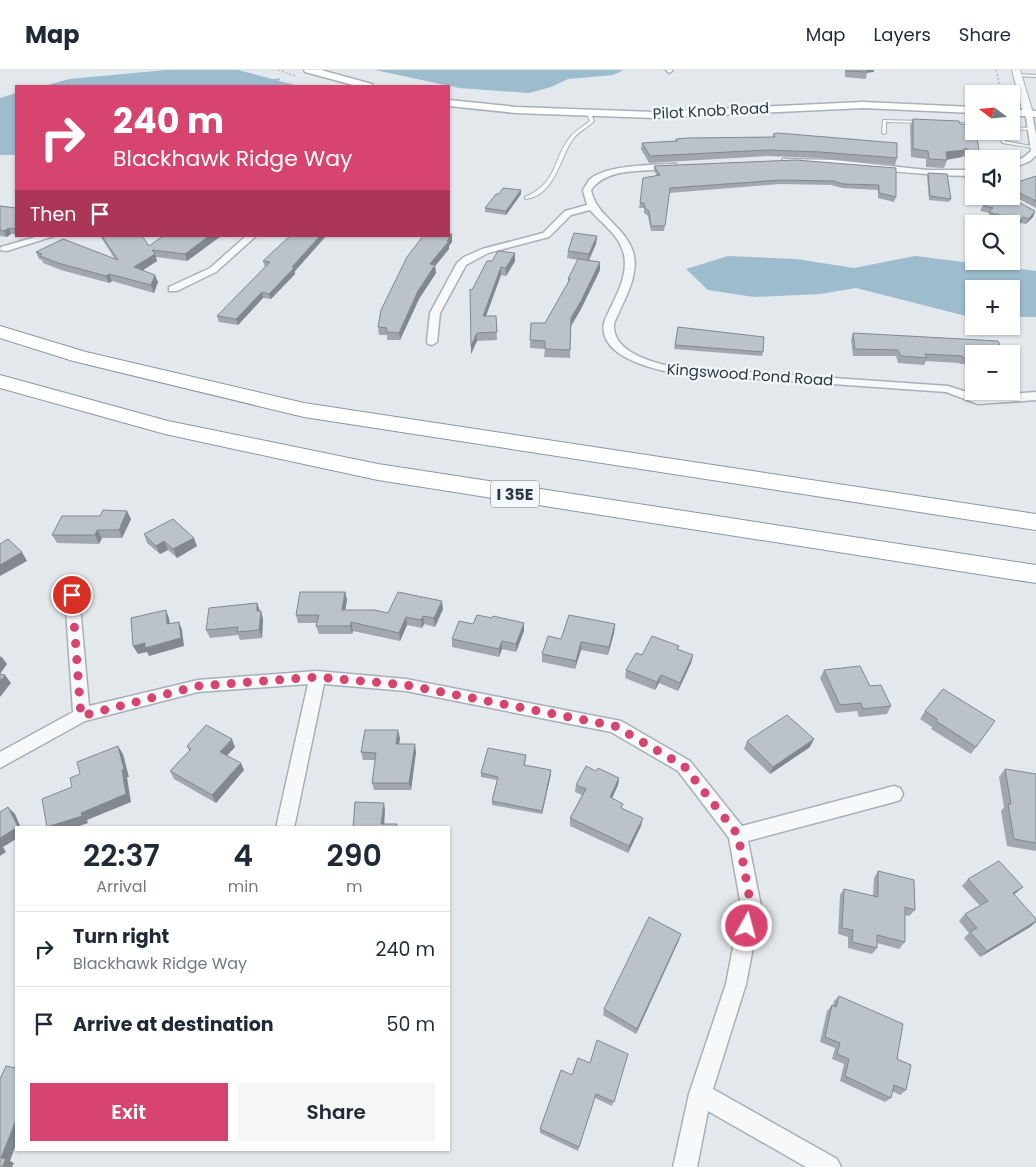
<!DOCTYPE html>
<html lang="en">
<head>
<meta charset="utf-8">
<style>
	body { margin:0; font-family:Poppins,sans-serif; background:#f6f6f7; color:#1f2937; height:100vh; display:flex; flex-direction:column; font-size:19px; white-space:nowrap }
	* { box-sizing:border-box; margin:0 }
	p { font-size:16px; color:#747a83 }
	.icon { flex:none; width:28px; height:28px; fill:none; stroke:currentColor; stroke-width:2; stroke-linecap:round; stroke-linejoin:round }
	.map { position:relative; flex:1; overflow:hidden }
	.drawer { position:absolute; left:15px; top:756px; width:435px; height:325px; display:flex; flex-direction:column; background:#fff; border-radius:0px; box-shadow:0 1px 4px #0004 }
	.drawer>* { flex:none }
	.hud { position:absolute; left:15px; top:15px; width:435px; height:152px; border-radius:0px; box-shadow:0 1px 4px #0004; background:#d6446f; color:#fff; overflow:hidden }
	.needle { width:32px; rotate:286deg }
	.controls { position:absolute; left:965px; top:15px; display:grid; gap:10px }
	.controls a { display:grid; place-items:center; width:55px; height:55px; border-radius:0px; background:#fff; box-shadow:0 1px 4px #0004; font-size:25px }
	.pin { position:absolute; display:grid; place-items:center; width:42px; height:42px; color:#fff; margin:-21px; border:2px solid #fff; border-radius:50%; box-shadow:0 1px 5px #0007 }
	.me { position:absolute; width:55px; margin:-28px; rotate:7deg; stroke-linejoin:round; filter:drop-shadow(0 0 4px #0008) }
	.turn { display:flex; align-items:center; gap:18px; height:105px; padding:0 15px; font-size:22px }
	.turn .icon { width:65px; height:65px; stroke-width:2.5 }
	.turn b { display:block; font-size:35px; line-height:42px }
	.then { display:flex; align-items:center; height:48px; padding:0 15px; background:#0003; gap:10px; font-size:19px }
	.eta { display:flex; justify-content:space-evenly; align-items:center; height:85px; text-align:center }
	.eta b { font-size:30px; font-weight:600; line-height:35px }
	.primary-button { display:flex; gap:10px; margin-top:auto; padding:10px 15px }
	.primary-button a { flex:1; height:58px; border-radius:0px; background:#d6446f; color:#fff; font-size:20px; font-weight:600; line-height:58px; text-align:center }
	.primary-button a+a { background:#f6f6f7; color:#1f2937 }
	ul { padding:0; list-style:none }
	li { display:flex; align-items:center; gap:15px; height:75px; padding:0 15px; border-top:1px solid #e0e1e3 }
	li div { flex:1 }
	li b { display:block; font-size:19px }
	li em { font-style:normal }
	header { display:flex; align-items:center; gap:30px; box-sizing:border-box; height:70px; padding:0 25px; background:#fff; border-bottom:1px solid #e0e1e3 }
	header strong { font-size:24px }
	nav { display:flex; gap:28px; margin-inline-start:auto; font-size:18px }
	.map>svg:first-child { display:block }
</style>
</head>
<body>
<header>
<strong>Map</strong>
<nav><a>Map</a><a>Layers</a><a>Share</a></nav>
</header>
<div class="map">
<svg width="1036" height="1097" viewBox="0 0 1036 1097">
	<rect width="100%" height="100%" fill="#e3e8ec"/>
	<path fill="#9dbccd" d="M166,0H238L299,16H44L69,9Z
		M375,0H624L613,5L568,9L551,17L529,23L459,18Z
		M16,23V85H0V28Z
		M728,186L796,189L854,198L915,186L1036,201V247H1011V219H974V247H970L856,218L820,224L754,227L708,220L686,199Z"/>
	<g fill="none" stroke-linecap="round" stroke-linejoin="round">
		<path fill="#9dbccd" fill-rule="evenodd" d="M279,8L280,10L267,12L266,11Z"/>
		<g stroke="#a8b0b7" stroke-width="2">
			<path id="service" d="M1016,4L1036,5V7L1017,6Z
				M589,43L591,44L594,51C587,58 578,62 573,69C559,89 555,126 525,129V127C560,111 551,90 571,66C576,60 584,56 590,51L587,44Z
				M883,50L922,51L924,52L922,53L886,52V63L884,64L882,63Z
				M950,52L974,54V56L951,54Z
				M1011,57L1031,58L1033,59L1031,60L1011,59Z
				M1000,61H1004L1005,71L1036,77L1034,78L1002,73Z"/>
		</g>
		<g stroke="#a8b0b7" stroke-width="3">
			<path id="minor" d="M666,0H672V1L669,3Z
				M1025,41L1032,43L1036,65V85L1030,91L1011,99V94L1024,87L1031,81Z
				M783,89L833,90L927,100H974V106C911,106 849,94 786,93L782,91Z
				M673,94H676V98C650,103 608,95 591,120C596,146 625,156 633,182C639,201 628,223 620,240C618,245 615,250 614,254C612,283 654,293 675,297L948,316L979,326L1036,322V330L978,334L946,322L675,303C652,299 598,286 604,253C605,248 608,244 610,239C618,223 628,203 624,185C620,165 602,154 590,140L571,145L549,167L488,183L466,195L440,243L437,272L432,275L428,274L427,272L430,243L457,193L464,187L482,179L543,163L565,141L587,135L583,120C585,117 587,113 589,110C605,95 651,95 673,94Z
				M39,166H54L7,181L0,180L1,177Z
				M246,166H256L216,202L177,221H169V217L210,198Z
				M72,520L77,521L79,525L89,636L198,610L317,601L406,609L621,651L690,691L742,756L894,716L900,718L903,724L900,730L894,732L748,771L761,836L746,914L713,1019L837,1089L841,1097H806L708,1041L697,1097H673L689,1024L726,914L741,836L729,768L678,701L611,662L406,621L324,614L294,758H276L308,614L198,622L85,651L0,698V682L73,642L65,525L67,521Z"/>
		</g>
		<g stroke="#a8b0b7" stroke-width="2">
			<path id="tertiary" d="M1012,0H1020L1033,43L1031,45L1028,46L1023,43Z"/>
		</g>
		<g stroke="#a8b0b7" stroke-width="3">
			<path id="secondary" d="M304,0H321L372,14L373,16H357L305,2Z
				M449,30L516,37L654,42L863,32L974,37V43L863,38L654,48L516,43L449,36Z
				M1011,39L1036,41V47L1011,45Z"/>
		</g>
		<g stroke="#8a98a4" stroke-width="2">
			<path id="motorway" d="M0,256L86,282L304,333L1036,444V460L304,347L73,291L0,268Z
				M0,305L168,351L378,394L1036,495V513L378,410L165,364L0,318Z"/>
		</g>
		<path stroke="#c1c6cb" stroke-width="2" stroke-dasharray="2 2" stroke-linecap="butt" d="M278,0L296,6
			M996,0L1002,24"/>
		<use href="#service" fill="#f6f8fa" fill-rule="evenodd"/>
		<use href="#minor" fill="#f6f8fa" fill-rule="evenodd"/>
		<use href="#tertiary" fill="#f6f8fa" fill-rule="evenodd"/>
		<use href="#secondary" fill="#fff" fill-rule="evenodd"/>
		<use href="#motorway" fill="#fff" fill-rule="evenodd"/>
	</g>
	<path fill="#a0a7ae" d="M845,0H874V2H867L866,9L845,7Z
		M913,49L960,54L980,87L979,89H974V93L963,86L962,87L947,90L944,98L926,97V89L911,87L910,56Z
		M773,64L897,88L895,95L819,88L767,86L649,93L641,79L642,73L675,71L676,69L773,67Z
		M654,96L896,98V127L894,132L878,128V120L842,118L831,115L780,114L669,123L664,161H651L648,146L644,143V138H639L640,133L657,106L654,100Z
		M928,103L951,129L949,132L929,130L927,106Z
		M1036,106V138L1011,125V114Z
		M521,124L506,145L485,142V138Z
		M983,135L1035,141L1033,147L1026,154L1021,153L1017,156L1011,154H1009L987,148L989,143L980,141Z
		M0,136L16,138V164H11L7,167L0,166Z
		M452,164V172L449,176V179L435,196L436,203L419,229L400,270H387V265H379L378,257Z
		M100,166H142L149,176L221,166L187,191L156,187L157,191L143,200L158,212L154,223L112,211L109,213L61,200L43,193L42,190L39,189L36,182L115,189Z
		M290,166H326L295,201V204L271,229L263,228L238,255L219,252L217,246L265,197L263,191Z
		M597,166L596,174L589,191L600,192V200L581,239L571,256L570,288L544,287L545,279L530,278L531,253H545L568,214V209L578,190L567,188L568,181Z
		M492,191H515L506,206L501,205L486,246H496L497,270L477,271L471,284L472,220Z
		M678,257L763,282L762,286L674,279Z
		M853,263L974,284V294H960L959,293L926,291L924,295L898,293L896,286H853L851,270Z
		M131,449L122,468H102L99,474L57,473L52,465Z
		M144,464L197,476L177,488L168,480L160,484L147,473Z
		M345,522L347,530L345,540L388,543L443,539L435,557L424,554L422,558L407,555L400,571L353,561L352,564H319L316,556L317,553H298L296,545Z
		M257,533L263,549L262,568L240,570L238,565L210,568L206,560Z
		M492,548L524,553V561L516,582L502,579L499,587L452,577V569L473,554Z
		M615,554L614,563L608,585L581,580L575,599L542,592V584L561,569Z
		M679,576L678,580L693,585L691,593L678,621L659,613L655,620L625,608L626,600L642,585Z
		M824,600L870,616L891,636L887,644L859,647L857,641L836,643L820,608Z
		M925,641L995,651L971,684L931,659L932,657L920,649Z
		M400,668L399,674L416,682L411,720H374L372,713L375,690H363L361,682Z
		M747,671L810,677L770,704L744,679Z
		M187,676L235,677L227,685L244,700L216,733L174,709L170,701L189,681Z
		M526,685L525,695L551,704L542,744L492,735V731L497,710L481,707V703Z
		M1005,699L1036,704V781L1007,776L1001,741L1004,737L999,707Z
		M596,701L619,708L618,715L612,728L622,739L641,756L628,783L570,756V748L582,725L575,722L576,715Z
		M878,801L915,840L909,846L905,845V872L899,879L877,873V878L872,884L848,878V867L838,864L840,825L844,819L873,826L874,808Z
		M968,809L1023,817L1014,824L1036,852L1030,857L980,887L964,868L969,863L959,851L965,844L980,836L962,816Z
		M679,870L636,964L603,945L604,939Z
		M839,926L897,989L906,1020L900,1025L892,1021L891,1028L885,1032L840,1011L844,994L832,989L835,978L820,972L827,941L832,935L833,936L834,931Z
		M628,984L612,1036L595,1028L578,1081L540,1063V1059L572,1005L590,993Z"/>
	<path fill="#82888d" d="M866,0H874V2L866,3Z
		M965,80L962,87L943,90L946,82Z
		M521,120V124L506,145V141Z
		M1035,141L1033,147L1026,154L1029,149Z
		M1023,147L1021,153L1017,156L1020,151Z
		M9,158L11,164L7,167L4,161Z
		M452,164V172L449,176V179L435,196L436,203L419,229L400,270L399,263L430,194Z
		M209,166H221L187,191L185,184Z
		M320,166H326L295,201V204L271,229L269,224L292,197Z
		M597,166L596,174L588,191L589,184Z
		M515,183V191L506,206V198Z
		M155,184L157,191L137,204L134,197Z
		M600,192V200L581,239L571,256V248Z
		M501,197V205L483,254V246Z
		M109,204L112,211L109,213L106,206Z
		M155,205L158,212L154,223L151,215Z
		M262,222L263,228L238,255L236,249Z
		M477,263V271L471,284V276Z
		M127,441L131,449L122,468L119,460Z
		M97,460L102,468L99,474L95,465Z
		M194,468L197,476L177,488L173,479Z
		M164,471L168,480L160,484L156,476Z
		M22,482L27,491L0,506V495Z
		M345,522L347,530L344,548L342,540Z
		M442,531L443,539L435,557L434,548Z
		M257,533L260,541H257Z
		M166,540L169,548L171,562L167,554Z
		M261,541L263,549L262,568L259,560Z
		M423,546L424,554L422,558L421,550Z
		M406,547L407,555L400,571L399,563Z
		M179,552L182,560L184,576L149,586L147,582L138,584L133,576L145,573Z
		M351,552L353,561L352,564L350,556Z
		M524,553V561L516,582V574Z
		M615,554L614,563L608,585L609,577Z
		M502,571V579L499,587V579Z
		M581,572V580L575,599L576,591Z
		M693,585L691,593L678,621L680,613Z
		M1,586L7,594L0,604V588Z
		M5,605L11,613L0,627V611Z
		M661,605L659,613L655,620L657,612Z
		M398,660L400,668L398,682L396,674Z
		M232,669L235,677L224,689L220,682Z
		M814,669L810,677L770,704L773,697Z
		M415,674L416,682L411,720L409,713Z
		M118,676L123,684L129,707H127L131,732L87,750L88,753L74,758L47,757L81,743Z
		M241,693L244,700L216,733L212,725Z
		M551,700V704L542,744V741Z
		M619,708L618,715L609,735L610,727Z
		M384,733L385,740L384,758L381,754Z
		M8,737L15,744L21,758H18Z
		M643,748L641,756L628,783L629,776Z
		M16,758V769L3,777L6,782L0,786V768Z
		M1023,817L1016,823L1006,829L1013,823Z
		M1036,852L1030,857L980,887L987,881Z
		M681,864L679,870L636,964L637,959Z
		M16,1050V1074L10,1091L14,1093L12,1097H3L1,1088Z"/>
	<path fill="#bac2ca" stroke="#82888d" d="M846,0H867V2L846,1Z
		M913,49L959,51L960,54L974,55V61H976L980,87L965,78V80L946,82L947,90L929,89L928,81L913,79Z
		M778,63L897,73V88L820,82L768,80L650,86L642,73L677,71L676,69L687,68L775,67L773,64Z
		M796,90L896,98V127L879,123V115L843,114L833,111L781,110L670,118L665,156H651L649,141L645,138L644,133H640L643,108L660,105L654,96Z
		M928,103L947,104L951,129L930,126Z
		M1036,106V131L1011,119V114Z
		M503,118L521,120L506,141L485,138L496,124H499Z
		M991,126H1007L1035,141L1029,149L1023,147L1020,151L989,142L993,138L983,135Z
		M0,136L16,138V157L15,159L9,158L4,161L0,160Z
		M574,163L597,166L589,184L568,181Z
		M449,164H452L447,171H449L430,194L435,195L418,221L399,263L386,262L387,258L378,257L381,240L407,187L423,166H449Z
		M102,166H142L149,176L163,166H209L185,184L152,180L155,184L134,197L155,205L151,215L109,204L106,206L58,193L40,186L42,184L36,182L63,169L118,190Z
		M290,166H320L292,197L294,198L269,224L262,222L236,249L217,246L270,192L263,191Z
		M498,181L515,183L506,198L501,197L483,246H496L497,262L477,263L471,276L470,219L472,220L487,191H492Z
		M578,189L600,192L581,231L571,248L570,280L545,279V271L530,270L531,253H545L570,209H568Z
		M678,257L764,267L763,282L675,275Z
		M853,263L998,271L1004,284H974V288H963L962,286L925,284L927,288L901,286L898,280L855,279Z
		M103,440L127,441L119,460H97L95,465H52L62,446H100Z
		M173,449L194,468L173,479L164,471L156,476L144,464Z
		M8,469L22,482L0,495V474Z
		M300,522H345L342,540H374L388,543L398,522L442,531L434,548L423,546L421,550L406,547L399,563L351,552L350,556H316L319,545H296Z
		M257,533V541H261L259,560L237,562L238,557L206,560L209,538Z
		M166,540L167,554L179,552L181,568L145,578V573L133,576L131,548Z
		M477,545L492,548L493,546L524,553L516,574L502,571L499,579L452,569L459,551L473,554Z
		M569,545L615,554L609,577L581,572L576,591L542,584L548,566L561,569Z
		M652,566L679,576L677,579L693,585L680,613L661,605L657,612L626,600L636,583L642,585Z
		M860,596L870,616L881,615L891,636L863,639L861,633L840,635L824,600Z
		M0,604L5,605L0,611Z
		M943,619L995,651L976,677L936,651L937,649L925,641Z
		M787,645L814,669L773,697L747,671Z
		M206,655L232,669L220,682L241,693L212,725L170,701L191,679L187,676Z
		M365,660H398L396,674H415L409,713H372L376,683L361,682Z
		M118,676L124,699L122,700L126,724L81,743L82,746L47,757L42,729L72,717L70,708L80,704L77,692Z
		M488,678L526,685L524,695L551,700L542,741L492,731L498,707L481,703Z
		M586,696L596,701L598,698L619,708L610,727L623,734L621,738L643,748L629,776L570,748L586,719L576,715Z
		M1005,699L1036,704V773L1014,769L1008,734H1011Z
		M355,732L384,733L381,754H397L396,758H353Z
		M8,737L18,757L16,758L0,768V742Z
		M999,791L1023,817L1013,823L1036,849V851L987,881L970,862L977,858L965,844L988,831L968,809Z
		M878,801L914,810L915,840L905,837V872L877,865V878L852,872L853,860L842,858L844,819L878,827Z
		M649,847L681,864L637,959L604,939Z
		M839,926L903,954L897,989L911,995L906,1020L894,1015L891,1028L845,1006L849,989L837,984L840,973L825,967L832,935L836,937Z
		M597,970L628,984L614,1032L596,1024L579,1077L540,1059L561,1000L572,1005L578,988L590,993Z
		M6,996L16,998V1050L1,1088L6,1089L2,1097H0V1009Z"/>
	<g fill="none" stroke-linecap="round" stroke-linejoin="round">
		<path stroke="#d6446f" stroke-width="9" stroke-dasharray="0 16.2" d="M72,525L81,646L198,616L317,607L406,615L615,656L684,696L738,765L751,836L747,856"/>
	</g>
	<g text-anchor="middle" stroke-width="4.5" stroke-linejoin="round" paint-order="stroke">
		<g font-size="15" fill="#2a3846" stroke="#f3f7f9">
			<text transform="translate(711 41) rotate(-3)" y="5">Pilot Knob Road</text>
			<text transform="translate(750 305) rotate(4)" y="5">Kingswood Pond Road</text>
		</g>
		<rect fill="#f3f7f9" stroke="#66717c" stroke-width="1" x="491" y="410.5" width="48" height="27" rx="4"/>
		<g font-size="16" font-weight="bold" fill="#2a3846">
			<text x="515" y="430">I 35E</text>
		</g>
	</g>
</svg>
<div class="controls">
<a><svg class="needle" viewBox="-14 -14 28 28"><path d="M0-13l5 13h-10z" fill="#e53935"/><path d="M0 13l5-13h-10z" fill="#747a83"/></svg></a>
<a><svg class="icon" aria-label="sound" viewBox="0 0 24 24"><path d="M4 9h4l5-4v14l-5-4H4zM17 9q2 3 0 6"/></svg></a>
<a><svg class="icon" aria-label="search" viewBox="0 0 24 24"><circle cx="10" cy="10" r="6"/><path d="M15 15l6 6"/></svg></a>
<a>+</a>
<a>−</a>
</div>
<div class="pin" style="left:72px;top:525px;background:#d93025"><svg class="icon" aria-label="arrive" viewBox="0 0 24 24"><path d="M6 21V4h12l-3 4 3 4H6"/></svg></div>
<svg class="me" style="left:747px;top:856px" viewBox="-20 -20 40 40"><circle r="17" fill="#d6446f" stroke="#fff" stroke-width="3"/><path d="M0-11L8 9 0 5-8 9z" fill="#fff"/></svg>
<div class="hud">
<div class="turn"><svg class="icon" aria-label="right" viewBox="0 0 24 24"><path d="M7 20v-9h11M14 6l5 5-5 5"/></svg><div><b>240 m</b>Blackhawk Ridge Way</div></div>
<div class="then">Then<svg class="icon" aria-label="arrive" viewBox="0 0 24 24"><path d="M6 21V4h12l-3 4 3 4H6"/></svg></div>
</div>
<section class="drawer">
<div class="eta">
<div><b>22:37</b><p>Arrival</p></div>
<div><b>4</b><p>min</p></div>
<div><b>290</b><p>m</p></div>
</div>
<ul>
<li><svg class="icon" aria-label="right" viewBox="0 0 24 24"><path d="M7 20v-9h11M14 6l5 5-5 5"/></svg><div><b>Turn right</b><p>Blackhawk Ridge Way</p></div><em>240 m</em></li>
<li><svg class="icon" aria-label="arrive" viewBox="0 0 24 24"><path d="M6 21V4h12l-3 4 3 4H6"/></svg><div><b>Arrive at destination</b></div><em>50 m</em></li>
</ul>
<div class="primary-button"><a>Exit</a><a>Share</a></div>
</section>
</div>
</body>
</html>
